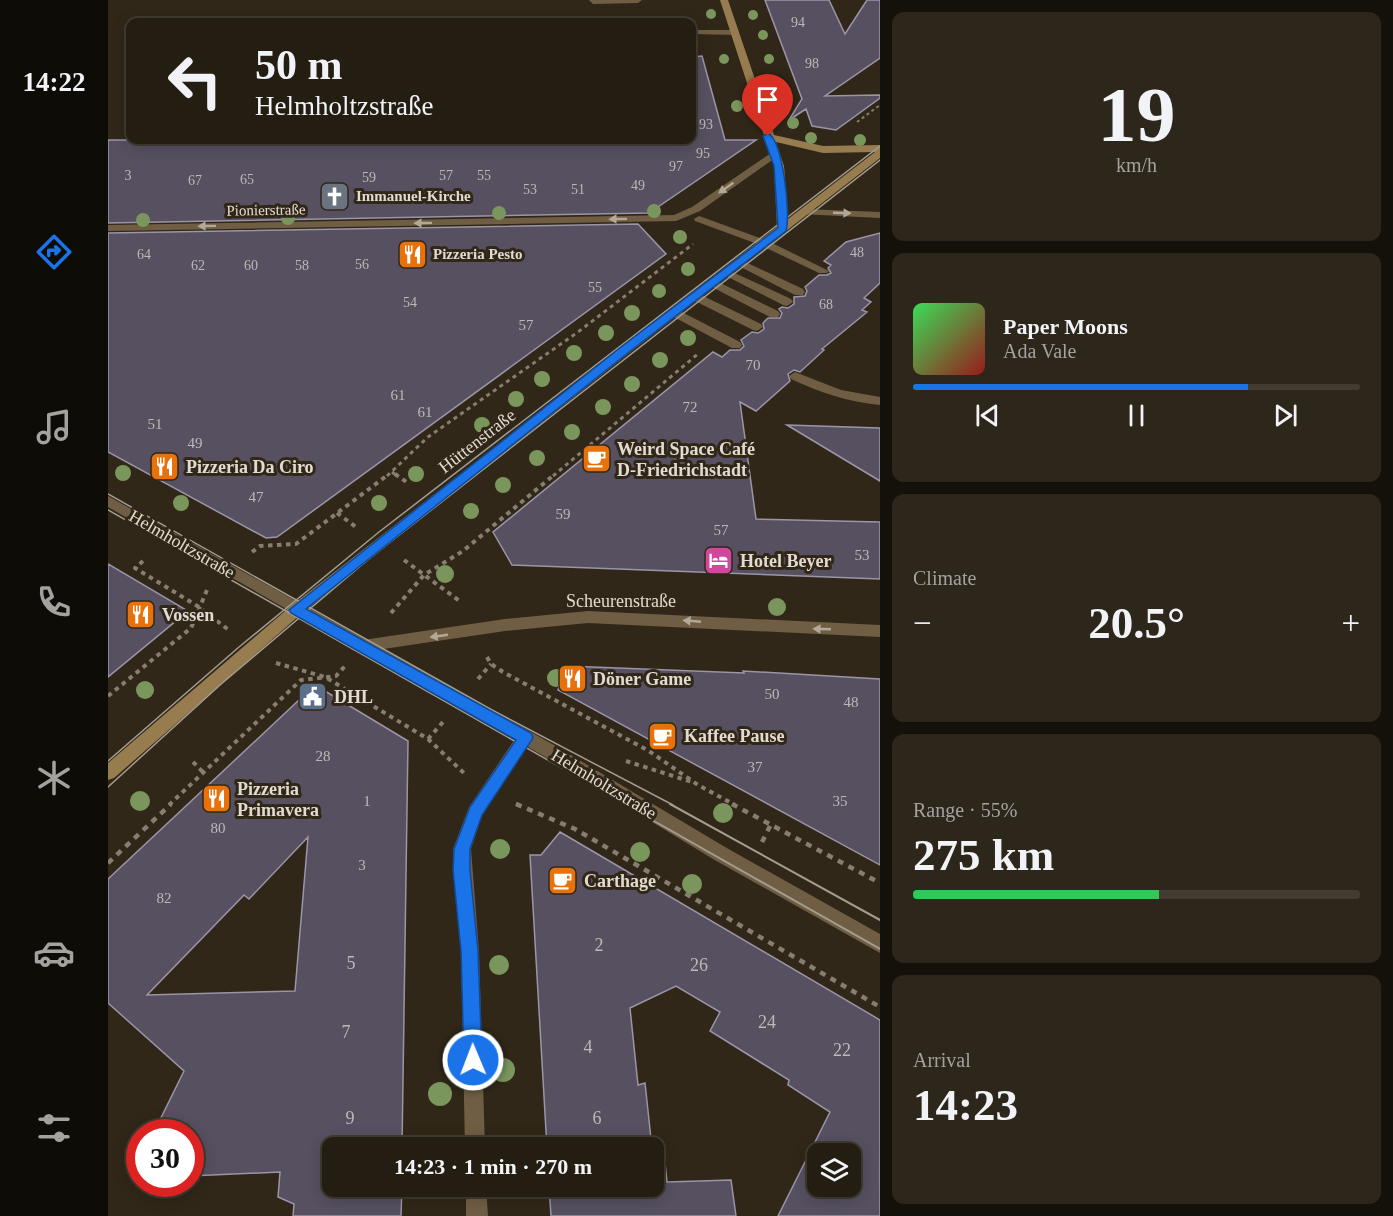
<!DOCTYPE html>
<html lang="en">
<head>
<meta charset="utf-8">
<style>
  :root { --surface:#241d12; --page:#2c261b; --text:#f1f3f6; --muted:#a3a29f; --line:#413b32; --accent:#1a73e8 }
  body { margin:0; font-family:"Times New Roman",serif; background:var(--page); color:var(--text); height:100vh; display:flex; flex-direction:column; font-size:22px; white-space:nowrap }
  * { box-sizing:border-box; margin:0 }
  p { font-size:20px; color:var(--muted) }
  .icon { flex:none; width:33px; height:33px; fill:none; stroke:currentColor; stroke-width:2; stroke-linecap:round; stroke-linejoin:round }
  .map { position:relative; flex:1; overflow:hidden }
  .panel { display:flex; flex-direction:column; gap:12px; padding:12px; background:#14100a; width:513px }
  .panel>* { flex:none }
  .top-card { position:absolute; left:18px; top:18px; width:570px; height:126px; border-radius:12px; box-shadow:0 3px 15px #0003,0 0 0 2px var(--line); background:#241d12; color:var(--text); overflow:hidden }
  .fabs { position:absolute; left:699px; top:1143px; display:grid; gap:12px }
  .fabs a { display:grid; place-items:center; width:54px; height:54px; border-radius:12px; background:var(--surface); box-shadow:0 3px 15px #0003,0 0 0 2px var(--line); font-size:30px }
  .speed { position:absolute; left:18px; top:1119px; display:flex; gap:12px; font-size:30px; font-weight:700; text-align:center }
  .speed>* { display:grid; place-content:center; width:78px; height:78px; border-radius:50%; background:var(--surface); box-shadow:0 3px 15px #0003,0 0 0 2px var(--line); line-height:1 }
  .speed .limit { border:9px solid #d22; background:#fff; color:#111 }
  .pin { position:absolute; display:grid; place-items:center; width:51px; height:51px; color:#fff; margin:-62px -26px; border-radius:50% 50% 50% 0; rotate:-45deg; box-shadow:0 0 6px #0007 }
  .pin .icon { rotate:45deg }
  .me { position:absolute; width:66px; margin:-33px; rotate:359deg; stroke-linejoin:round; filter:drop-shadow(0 0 4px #0008) }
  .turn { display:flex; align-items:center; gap:21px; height:126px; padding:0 30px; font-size:27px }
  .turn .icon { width:78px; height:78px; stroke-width:2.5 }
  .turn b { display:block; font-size:42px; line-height:51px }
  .big { font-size:45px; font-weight:700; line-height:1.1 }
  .panel .card { flex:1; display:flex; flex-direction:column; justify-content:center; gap:9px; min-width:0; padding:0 21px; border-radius:12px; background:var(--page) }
  .panel .dial { align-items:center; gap:0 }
  .dial b { font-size:78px; line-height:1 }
  .song { display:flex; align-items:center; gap:18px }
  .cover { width:72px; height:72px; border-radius:9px; background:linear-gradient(135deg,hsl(130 70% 55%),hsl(0 70% 35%)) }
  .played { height:6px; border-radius:3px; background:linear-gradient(90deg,var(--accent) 75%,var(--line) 75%) }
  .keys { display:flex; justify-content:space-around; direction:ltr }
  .heat { display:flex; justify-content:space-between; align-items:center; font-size:33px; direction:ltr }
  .charge { height:9px; border-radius:4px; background:linear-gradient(90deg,#34c759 55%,var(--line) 0) }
  .trip { position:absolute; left:214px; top:1137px; width:342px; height:60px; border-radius:12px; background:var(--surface); box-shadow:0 3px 15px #0003,0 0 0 2px var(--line); font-weight:700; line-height:60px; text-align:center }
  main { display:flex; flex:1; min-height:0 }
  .dock { display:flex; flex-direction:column; width:108px; justify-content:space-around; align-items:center; background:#0e0c07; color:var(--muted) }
  .dock .icon { width:42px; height:42px }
  .dock .on { color:var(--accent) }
  .dock b { font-size:27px; color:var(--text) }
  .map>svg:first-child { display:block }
</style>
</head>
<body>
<main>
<nav class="dock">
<b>14:22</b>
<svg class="icon on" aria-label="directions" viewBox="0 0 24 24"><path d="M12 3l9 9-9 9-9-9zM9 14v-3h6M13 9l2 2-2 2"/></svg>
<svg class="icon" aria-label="music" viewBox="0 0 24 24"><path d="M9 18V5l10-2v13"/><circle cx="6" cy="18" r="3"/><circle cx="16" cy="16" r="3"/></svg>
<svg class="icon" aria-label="phone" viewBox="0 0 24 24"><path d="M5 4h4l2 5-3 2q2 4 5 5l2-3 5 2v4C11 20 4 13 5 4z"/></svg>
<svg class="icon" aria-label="climate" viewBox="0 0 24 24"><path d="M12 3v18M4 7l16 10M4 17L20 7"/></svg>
<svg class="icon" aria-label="car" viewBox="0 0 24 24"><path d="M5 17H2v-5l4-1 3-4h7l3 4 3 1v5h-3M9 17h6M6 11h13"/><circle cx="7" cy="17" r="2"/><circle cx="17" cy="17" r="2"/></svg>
<svg class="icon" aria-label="filters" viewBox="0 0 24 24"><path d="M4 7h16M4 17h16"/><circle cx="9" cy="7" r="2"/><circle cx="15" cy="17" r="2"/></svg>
</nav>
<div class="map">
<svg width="772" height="1216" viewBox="0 0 772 1216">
  <rect width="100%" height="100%" fill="#302718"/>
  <path fill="#565061" stroke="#9b95a8" stroke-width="1.5" fill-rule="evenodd" d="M657,0H721L737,34L759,0H772V58L717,96L772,95V98L728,130L704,126L698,109L681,120L694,99Z
    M594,56L617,140H648L541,213L0,223V140H584V57Z
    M530,224L558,254L169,537L158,538L0,452V233Z
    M772,233V283L756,298L763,302L754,310L759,312L714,349L716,350L692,372L686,370L680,374L682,381L648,411L632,402L648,519L772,522V579L404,565L385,532L605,352L614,357L622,350H632L636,346L633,340L644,332L650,333L656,329L655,323L660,318H672L674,313L671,309L674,307L680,308L686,304V297L697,296L699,291L697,287L711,275H719L723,273L720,268L723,265L716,261L738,242Z
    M679,425L772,428V481Z
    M0,564L80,611L0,677Z
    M459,666L636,673L635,671L772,679V865L450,690Z
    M207,685L300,741L294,1148H225V1186H294L293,1216H185L186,1204L170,1197L172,1172L82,1176V1132H46L76,1071L0,1003V879ZM200,837L187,991L39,995L136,895L141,899Z
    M452,832L772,1020V1216H670L722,1112L680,1085L681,1080L602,1031L612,1012L568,986L522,1008L530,1085L537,1083L544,1148H439L422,855H433ZM710,1154H742V1186H710Z
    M556,1153L559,1182L623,1180L628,1216H443L441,1186H546V1154Z"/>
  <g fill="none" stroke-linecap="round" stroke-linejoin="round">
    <path stroke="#867e71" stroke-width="2" stroke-dasharray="3 3" stroke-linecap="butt" d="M749,122L772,105"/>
    <path stroke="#867e71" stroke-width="3" stroke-dasharray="4 4" stroke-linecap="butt" d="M284,472L289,476
      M279,476L320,437L470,332L585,244
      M445,476L591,353"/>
    <path stroke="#867e71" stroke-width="4" stroke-dasharray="4.5 4.5" stroke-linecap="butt" d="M287,474L300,483
      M229,513L248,527
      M144,552L152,546L188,544L281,474
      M296,560L353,602
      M35,561L27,568L91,607L122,631
      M283,613L316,575L355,551L447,474
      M379,657L383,664L395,672L541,751L590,785L627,805
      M168,663L217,677L320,739L358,775
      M370,679L383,664
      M0,696L83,628L99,590
      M320,739L335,722
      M518,761L584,782
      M85,762L95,772
      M408,804L411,805
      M61,805L193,680L228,676L237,666"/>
    <path stroke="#867e71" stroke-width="4.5" stroke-dasharray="6 6" stroke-linecap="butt" d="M408,804L467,829L772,1007
      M624,804L772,883
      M654,842L663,824
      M0,863L63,804"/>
    <path fill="#6f5e43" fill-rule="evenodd" d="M481,0H534L530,3L485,4Z
      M626,30L629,31V35L584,34V31L587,30Z
      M591,216L660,241L721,271L719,273H711L652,245L587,221L586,219Z
      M631,259L695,289L697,292L695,295H687L627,264V260Z
      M618,269L683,299L685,302L679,306L675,305L614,274L612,272Z
      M604,279L670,311L672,314L670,317H662L600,285L598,283Z
      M587,292L653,324L655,327L649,331L645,330L583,299L581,296Z
      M566,308L632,342L634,345L632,348H624L562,315V309Z
      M687,372L733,390L772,397V405C740,402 711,392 683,379L681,376Z"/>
    <path fill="#6f5e43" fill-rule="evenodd" d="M666,151L670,152V156L592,211L568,221L0,231V225L566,215L584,207Z
      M696,209L772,212V218L692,214V210Z
      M480,611L772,625V637L480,623L397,631L255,652L250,650L247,646L250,642L255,640L397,619Z
      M417,731L423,733L425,738L374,815L363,849L371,951L377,1148H357L353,951L345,849L361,807L411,733Z
      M358,1186H378L380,1216H358Z"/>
    <path fill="#6f5e43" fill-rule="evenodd" d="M0,496L446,745L617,847L772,934V953L605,859L434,755L0,507Z"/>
    <path fill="#977c4f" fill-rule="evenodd" d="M612,0H620L666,135L715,146L772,145V158L521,353L193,614L6,778L0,780V763L183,606L669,227L666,166ZM668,142L715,153L767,152L680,219L676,166Z"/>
    <path stroke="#a39c91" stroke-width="1.5" d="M0,494L384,710L565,805
      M0,510L519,805
      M0,761L131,647L271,532L772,146
      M0,787L112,685L263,557L772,160"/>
    <path stroke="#a39c91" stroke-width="2" d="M516,804L772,949
      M562,804L772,920"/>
  </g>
  <g fill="#7b965d">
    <circle cx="603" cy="14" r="5"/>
    <circle cx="645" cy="15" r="5"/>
    <circle cx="655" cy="35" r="5"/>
    <circle cx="616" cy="59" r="5"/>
    <circle cx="661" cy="59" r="5"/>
    <circle cx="671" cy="84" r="6"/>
    <circle cx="629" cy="106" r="6"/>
    <circle cx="685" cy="123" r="6"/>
    <circle cx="703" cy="138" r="6"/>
    <circle cx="752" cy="140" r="6"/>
    <circle cx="546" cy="211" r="7"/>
    <circle cx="391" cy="213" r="7"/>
    <circle cx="180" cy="218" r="7"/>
    <circle cx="35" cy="220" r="7"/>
    <circle cx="572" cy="237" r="7"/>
    <circle cx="580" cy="269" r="7"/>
    <circle cx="551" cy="291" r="7"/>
    <circle cx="524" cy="313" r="8"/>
    <circle cx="498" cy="333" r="8"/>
    <circle cx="580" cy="338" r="8"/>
    <circle cx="466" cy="353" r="8"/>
    <circle cx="552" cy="360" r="8"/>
    <circle cx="434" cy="379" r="8"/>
    <circle cx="524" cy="384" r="8"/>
    <circle cx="408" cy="399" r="8"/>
    <circle cx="495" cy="407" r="8"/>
    <circle cx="374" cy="425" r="8"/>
    <circle cx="464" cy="432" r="8"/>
    <circle cx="429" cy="458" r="8"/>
    <circle cx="15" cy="473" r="8"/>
    <circle cx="308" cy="474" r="8"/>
    <circle cx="395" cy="485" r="8"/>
    <circle cx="73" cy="503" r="8"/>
    <circle cx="271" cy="503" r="8"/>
    <circle cx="363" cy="511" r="8"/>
    <circle cx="337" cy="574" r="9"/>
    <circle cx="669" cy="607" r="9"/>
    <circle cx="448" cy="678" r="9"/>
    <circle cx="37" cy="690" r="9"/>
    <circle cx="32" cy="801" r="10"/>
    <circle cx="615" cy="813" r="10"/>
    <circle cx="392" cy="849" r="10"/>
    <circle cx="532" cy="852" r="10"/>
    <circle cx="584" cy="884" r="10"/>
    <circle cx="391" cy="965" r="10"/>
    <circle cx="395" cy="1070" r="12"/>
    <circle cx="332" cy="1094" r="12"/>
  </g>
  <defs><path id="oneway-solid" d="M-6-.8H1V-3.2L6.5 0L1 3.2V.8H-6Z" transform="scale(1.5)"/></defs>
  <g fill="#b3a998">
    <use href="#oneway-solid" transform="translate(618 188) rotate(145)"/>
    <use href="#oneway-solid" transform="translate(734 213) rotate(2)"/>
    <use href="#oneway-solid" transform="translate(510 219) rotate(179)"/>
    <use href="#oneway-solid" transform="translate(315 223) rotate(179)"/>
    <use href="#oneway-solid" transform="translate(99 226) rotate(179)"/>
    <use href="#oneway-solid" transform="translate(584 621) rotate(-175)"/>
    <use href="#oneway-solid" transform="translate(714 629) rotate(-178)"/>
    <use href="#oneway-solid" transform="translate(331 636) rotate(172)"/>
  </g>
  <path fill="#1a73e8" stroke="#114b97" stroke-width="1.5" d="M660,133C675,141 683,215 678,231L521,352L198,609L423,733L425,738L374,815L362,849V870L370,951L374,1060L371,1067L365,1069L358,1067L356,1060L353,951L345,870L346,849L362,807L408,740L183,613L181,610L513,347L670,228L666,166L655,136Z"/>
  <defs>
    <symbol id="church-square" viewBox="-11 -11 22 22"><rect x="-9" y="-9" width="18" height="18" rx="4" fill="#6b7280" stroke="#302718"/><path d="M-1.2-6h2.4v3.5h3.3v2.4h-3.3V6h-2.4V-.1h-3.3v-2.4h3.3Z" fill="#fff"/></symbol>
    <symbol id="restaurant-square" viewBox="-11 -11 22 22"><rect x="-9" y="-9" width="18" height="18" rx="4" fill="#e8710a" stroke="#302718"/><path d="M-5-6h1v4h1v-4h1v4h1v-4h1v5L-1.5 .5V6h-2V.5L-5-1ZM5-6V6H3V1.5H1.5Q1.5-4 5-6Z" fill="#fff"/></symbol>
    <symbol id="cafe-square" viewBox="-11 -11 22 22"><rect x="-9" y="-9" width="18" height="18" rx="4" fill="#e8710a" stroke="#302718"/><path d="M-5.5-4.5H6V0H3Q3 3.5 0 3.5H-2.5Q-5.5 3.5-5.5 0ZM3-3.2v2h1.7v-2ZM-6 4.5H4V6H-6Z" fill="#fff"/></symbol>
    <symbol id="hotel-square" viewBox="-11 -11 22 22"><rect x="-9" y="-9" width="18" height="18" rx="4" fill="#d1479c" stroke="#302718"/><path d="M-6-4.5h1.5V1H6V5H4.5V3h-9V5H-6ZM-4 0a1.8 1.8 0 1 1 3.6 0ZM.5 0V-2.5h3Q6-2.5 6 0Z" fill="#fff"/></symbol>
    <symbol id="civic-square" viewBox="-11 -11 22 22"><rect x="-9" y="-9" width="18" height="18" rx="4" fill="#5c6f8a" stroke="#302718"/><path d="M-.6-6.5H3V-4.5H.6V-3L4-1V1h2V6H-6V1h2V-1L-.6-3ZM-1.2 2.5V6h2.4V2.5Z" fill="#fff"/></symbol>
  </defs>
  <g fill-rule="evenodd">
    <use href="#church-square" x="210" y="180" width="33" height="33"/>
    <use href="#restaurant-square" x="288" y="238" width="33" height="33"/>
    <use href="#cafe-square" x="472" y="442" width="33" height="33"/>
    <use href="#restaurant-square" x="40" y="450" width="33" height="33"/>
    <use href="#hotel-square" x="594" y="544" width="33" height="33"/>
    <use href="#restaurant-square" x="16" y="598" width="33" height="33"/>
    <use href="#restaurant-square" x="448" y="662" width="33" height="33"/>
    <use href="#civic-square" x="188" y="680" width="33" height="33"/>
    <use href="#cafe-square" x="538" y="720" width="33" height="33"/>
    <use href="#restaurant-square" x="92" y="782" width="33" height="33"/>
    <use href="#cafe-square" x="438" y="864" width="33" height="33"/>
  </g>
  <g text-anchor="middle" stroke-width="6" stroke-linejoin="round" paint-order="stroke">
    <g font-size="14" fill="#beb8b5">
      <text x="690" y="27">94</text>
      <text x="704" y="68">98</text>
      <text x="598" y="129">93</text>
      <text x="595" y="158">95</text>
      <text x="568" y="171">97</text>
      <text x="20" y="180">3</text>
      <text x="338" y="180">57</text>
      <text x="376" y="180">55</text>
      <text x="261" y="182">59</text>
      <text x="139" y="184">65</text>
      <text x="87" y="185">67</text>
      <text x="530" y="190">49</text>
      <text x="422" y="194">53</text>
      <text x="470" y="194">51</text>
      <text x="749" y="257">48</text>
      <text x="36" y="259">64</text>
      <text x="254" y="269">56</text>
      <text x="90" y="270">62</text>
      <text x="143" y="270">60</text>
      <text x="194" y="270">58</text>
      <text x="487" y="292">55</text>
      <text x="302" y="307">54</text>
      <text x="718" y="309">68</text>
    </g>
    <g font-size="15" font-weight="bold" fill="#e1dbd1" stroke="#302718" text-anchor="start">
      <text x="248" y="201">Immanuel-Kirche</text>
      <text x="325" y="259">Pizzeria Pesto</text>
    </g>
    <g font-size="15" fill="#e1dbd1" stroke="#302718">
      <text transform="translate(158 210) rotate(-1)" y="5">Pionierstraße</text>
    </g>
    <g font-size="15" fill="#beb8b5">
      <text x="418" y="330">57</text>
      <text x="645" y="370">70</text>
      <text x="290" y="400">61</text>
      <text x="582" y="412">72</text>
      <text x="317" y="417">61</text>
      <text x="47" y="429">51</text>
      <text x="87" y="448">49</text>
      <text x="148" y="502">47</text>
      <text x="455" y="519">59</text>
      <text x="613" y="535">57</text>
      <text x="754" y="560">53</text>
      <text x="664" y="699">50</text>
      <text x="743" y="707">48</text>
      <text x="215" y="761">28</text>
      <text x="647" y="772">37</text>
      <text x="259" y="806">1</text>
      <text x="732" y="806">35</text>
      <text x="110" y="833">80</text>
      <text x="254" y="870">3</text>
      <text x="56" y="903">82</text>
    </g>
    <g font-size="18" fill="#e1dbd1" stroke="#302718">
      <text transform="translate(369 441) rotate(-38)" y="6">Hüttenstraße</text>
      <text transform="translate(74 544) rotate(30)" y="6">Helmholtzstraße</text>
      <text x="513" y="607">Scheurenstraße</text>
      <text transform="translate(496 784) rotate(31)" y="6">Helmholtzstraße</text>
    </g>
    <g font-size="18" font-weight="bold" fill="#e1dbd1" stroke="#302718" text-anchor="start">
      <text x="509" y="455">Weird Space Café<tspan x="509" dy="21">D-Friedrichstadt</tspan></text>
      <text x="78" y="473">Pizzeria Da Ciro</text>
      <text x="632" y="567">Hotel Beyer</text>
      <text x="54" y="621">Vossen</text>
      <text x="485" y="685">Döner Game</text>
      <text x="226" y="703">DHL</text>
      <text x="576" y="742">Kaffee Pause</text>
      <text x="129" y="795">Pizzeria<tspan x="129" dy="21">Primavera</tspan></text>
      <text x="476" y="887">Carthage</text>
    </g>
    <g font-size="18" fill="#beb8b5">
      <text x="491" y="951">2</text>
      <text x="243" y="969">5</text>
      <text x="591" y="971">26</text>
      <text x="659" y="1028">24</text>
      <text x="238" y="1038">7</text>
      <text x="480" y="1053">4</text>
      <text x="734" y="1056">22</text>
      <text x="242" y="1124">9</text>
      <text x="489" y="1124">6</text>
    </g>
  </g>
</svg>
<div class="fabs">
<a><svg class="icon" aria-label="layers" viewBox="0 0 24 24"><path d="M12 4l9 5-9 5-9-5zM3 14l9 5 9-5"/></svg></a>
</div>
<div class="speed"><div class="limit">30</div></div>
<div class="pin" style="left:660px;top:136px;background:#d93025"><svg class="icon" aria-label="arrive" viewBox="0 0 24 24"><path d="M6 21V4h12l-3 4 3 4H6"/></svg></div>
<svg class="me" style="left:365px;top:1060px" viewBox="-20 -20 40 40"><circle r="17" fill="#1a73e8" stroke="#fff" stroke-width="3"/><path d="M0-11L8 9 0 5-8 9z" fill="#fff"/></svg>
<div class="trip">14:23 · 1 min · 270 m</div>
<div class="top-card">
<div class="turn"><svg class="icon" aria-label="left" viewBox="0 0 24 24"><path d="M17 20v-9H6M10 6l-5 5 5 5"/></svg><div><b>50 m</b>Helmholtzstraße</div></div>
</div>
</div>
<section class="panel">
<div class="card dial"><b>19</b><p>km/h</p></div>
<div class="card">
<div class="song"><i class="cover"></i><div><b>Paper Moons</b><p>Ada Vale</p></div></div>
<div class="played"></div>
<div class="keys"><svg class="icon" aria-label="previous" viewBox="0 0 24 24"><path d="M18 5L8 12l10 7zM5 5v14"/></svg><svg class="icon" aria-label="pause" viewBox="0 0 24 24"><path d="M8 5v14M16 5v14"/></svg><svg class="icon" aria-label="next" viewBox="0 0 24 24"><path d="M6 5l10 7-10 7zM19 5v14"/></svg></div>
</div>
<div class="card"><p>Climate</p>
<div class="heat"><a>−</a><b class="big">20.5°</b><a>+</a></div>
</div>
<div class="card"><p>Range · 55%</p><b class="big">275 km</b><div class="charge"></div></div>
<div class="card"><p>Arrival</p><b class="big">14:23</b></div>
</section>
</main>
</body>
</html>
